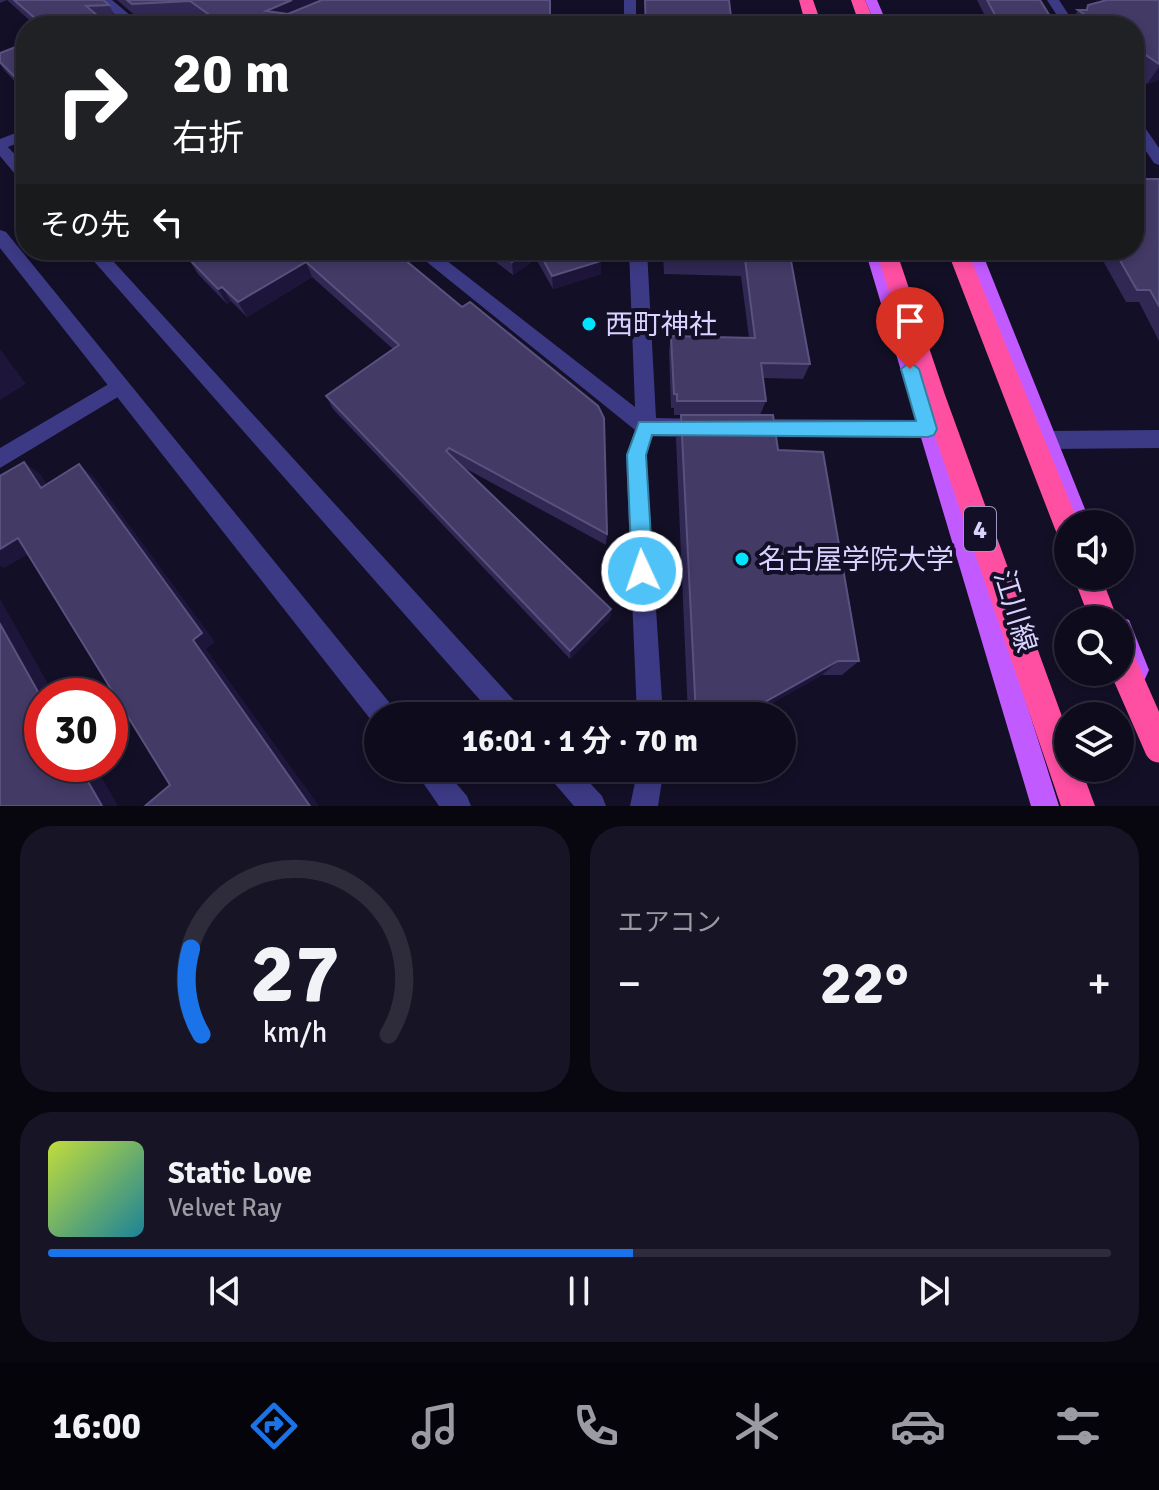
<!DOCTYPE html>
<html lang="ja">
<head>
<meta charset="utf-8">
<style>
  :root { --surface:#0e0b1c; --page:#171425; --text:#f1f3f6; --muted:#9b9ba3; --line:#2e2b3b; --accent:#1a73e8 }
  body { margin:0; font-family:Signika,"Noto Sans JP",sans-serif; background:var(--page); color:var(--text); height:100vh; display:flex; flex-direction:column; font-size:30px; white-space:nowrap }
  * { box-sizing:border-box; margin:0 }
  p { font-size:26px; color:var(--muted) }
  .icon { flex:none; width:44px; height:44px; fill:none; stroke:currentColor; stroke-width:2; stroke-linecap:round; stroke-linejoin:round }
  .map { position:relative; height:806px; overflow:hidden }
  .details { display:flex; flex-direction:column; gap:20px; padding:20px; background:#08060f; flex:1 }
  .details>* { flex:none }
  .banner { position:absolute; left:16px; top:16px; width:1128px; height:244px; border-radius:32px; box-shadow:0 4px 12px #0003,0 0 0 2px var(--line); background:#202124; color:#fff; overflow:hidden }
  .controls { position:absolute; left:1054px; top:510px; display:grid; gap:16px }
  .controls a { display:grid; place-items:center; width:80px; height:80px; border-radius:50%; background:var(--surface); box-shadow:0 4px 12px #0003,0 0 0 2px var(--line); font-size:40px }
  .speed { position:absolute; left:24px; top:678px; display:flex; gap:16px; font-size:40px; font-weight:700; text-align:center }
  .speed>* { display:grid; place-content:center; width:104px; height:104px; border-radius:50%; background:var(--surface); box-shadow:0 4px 12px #0003,0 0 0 2px var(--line); line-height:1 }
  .speed .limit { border:12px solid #d22; background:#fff; color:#111 }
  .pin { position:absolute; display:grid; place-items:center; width:68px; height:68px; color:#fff; margin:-82px -34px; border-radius:50% 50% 50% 0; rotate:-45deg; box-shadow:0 0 8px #0007 }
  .pin .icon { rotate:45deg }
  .me { position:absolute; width:88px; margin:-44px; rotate:357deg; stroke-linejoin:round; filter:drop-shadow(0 0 6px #0008) }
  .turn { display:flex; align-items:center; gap:28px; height:168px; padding:0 24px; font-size:36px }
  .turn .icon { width:104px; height:104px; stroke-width:2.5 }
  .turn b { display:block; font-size:56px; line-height:68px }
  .then { display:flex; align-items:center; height:76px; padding:0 24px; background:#0003; gap:16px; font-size:30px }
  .big { font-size:60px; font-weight:700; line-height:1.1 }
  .details .widget { flex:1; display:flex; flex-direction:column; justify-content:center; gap:12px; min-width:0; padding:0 28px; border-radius:32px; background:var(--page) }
  .details .dial { align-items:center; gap:0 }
  .dial svg { height:208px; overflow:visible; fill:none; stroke:var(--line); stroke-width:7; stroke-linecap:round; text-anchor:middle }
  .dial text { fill:var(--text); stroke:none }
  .song { display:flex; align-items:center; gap:24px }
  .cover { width:96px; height:96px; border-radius:12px; background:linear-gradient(135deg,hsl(70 70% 55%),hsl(190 70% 35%)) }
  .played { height:8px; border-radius:4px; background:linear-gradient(90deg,var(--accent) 55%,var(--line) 55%) }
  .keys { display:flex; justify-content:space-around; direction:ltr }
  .heat { display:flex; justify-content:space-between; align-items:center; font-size:44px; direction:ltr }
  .details .tiles { flex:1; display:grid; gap:20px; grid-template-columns:1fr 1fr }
  .widget:last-child { grid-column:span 2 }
  .trip { position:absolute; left:364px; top:702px; width:432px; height:80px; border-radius:40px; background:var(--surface); box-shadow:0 4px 12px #0003,0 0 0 2px var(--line); font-weight:700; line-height:80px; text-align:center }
  .dock { display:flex; height:128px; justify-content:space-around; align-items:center; background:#06040b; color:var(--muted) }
  .dock .icon { width:56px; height:56px }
  .dock .current { color:var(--accent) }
  .dock b { font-size:36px; color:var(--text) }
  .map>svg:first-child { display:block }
</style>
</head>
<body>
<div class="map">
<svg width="1159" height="806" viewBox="0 0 1159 806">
  <rect width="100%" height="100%" fill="#130f26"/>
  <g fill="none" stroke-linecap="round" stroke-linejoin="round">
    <path fill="#3d3a85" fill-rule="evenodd" d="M98,0H112L143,26H129Z
      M624,0H636V26H624Z
      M1047,0H1059L1076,26H1064Z
      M1134,117L1139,119L1159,148V165L1154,163L1134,133Z
      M26,129V140L0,150V139Z
      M412,250H433L635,407L629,250H647L656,418L704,419L711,422L714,428L711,434L704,437L653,436L646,455L663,716H637L626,455L635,430Z
      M119,378L126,380L129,386L126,392L0,468V448Z
      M748,419L928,420L935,423L938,429L935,435L928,438L748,437L741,434L738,428L741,422Z
      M1159,430V448L1048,449L1041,446L1038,440L1041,434L1048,431Z
      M638,768H664L658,806H630Z"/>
    <path fill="#3d3a85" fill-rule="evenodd" d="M0,142L5,144L26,166V181L20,180L0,156Z
      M0,230L6,232L393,707L397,716H378V726L375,725L0,248Z
      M84,250H103L520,707L524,716H494Z
      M413,768H443L467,796L471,806H439Z
      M545,768H576L602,796L606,806H574L549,777Z"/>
    <path fill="#c25bff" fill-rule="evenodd" d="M865,0H877L888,26H876Z
      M865,250H883L1059,806H1031Z
      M963,250H981L1091,524H1069Z
      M1120,617L1129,620L1149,670L1145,679L1136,683L1127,679L1120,661V620H1112Z"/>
    <path fill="#ff4fa3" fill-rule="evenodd" d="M799,0H813L822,26H806Z
      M851,0H865L876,26H860Z
      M876,250H896L945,395L1068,733V768H1081L1095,806H1061L921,395Z
      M947,250H967L1079,524H1068V541L1059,538L1055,529Z
      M1073,576H1101L1118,620H1090Z"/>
    <path stroke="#ff4fa3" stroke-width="29" d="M1120,659L1159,748"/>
  </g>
  <path fill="#312854" d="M0,0H103L109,5L117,20L104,21L110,26H36L7,0L0,3Z
    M117,0H550L551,26H210L197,16L139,19Z
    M644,0H729L731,17L730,26H645Z
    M977,0H1040L1053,21L1060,26H990Z
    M1159,0V80L1147,84L1134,75V26H1069L1078,10H1085L1088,5Z
    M26,43V93L5,71L0,64V53Z
    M1159,179V341L1139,302H1126L1097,250H1134Z
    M183,250H393L607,534L606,545L461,466L611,609L610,618L570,659L333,409L326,396L393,349L312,277L247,317L231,301L227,304L198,274Z
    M480,250H595L601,261V274L553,289L536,259L513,275Z
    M663,250H789L810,364L803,379L763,378L766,401L760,415L778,450L859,661L842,675H822L749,716H688L676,439L681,415H674V408H671L669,351L671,336L749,338L741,276L664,274Z"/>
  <path fill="#1d163a" d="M292,0H331L272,26L266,11Z
    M1159,67V80L1147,84Z
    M530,250H536V259L513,275L512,262Z
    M601,261V274L553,289L552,276Z
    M306,262L312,277L247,317L238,302Z
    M222,287L231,301L227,304L218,289Z
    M0,349L26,384L0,400Z
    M24,462L40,474L58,501L41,488Z
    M79,464L94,477L215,642L206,649L319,806H310L193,640Z
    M18,538L36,550L4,568L0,566V549Z
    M0,599L55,696H42V699L0,624Z
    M611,609L610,618L570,659V651Z
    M838,661L822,675L749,716H740Z
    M78,764H94L118,806H102Z"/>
  <path fill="#433a66" stroke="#5a527e" stroke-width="2" d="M14,0H103L109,5L86,6L110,26H44Z
    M127,0H292L266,11L288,14L322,0H550V26H225L190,1L132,4Z
    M645,0H729L731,17H703L704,26H646Z
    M987,0H1040L1053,21L1056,20L1060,26H1001Z
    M1107,0H1159V64L1134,47V26H1102L1078,10H1087L1088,5Z
    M26,43V88L0,62V53Z
    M1134,179H1159V306L1150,290H1137L1114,250H1134Z
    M186,250H393L462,307L470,302L598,406L604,418L607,534L449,448L446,451L611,609L570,651L326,396L399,345L306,262L238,302L222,287L218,289L189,259L193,257Z
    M496,250H530L512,262Z
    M538,250H595L601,261L552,276Z
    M665,250H789L810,364L761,363L766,401H677V394H674L671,336L755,338L745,259L666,257Z
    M681,415H773L778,450L823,452L859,661H838L740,716H696Z
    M24,462L41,488L79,464L202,633L193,640L310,806H145L170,785L18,538L0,549V476Z
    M0,624L42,699V764H78L102,806H0Z"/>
  <path fill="#4fc3f7" stroke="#337fa1" stroke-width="2" d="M910,362L919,369L937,429L934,435L928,437L652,435L646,455L653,571L650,578L642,581L635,578L632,571L627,455L639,422L916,421L901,369Z"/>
  <g fill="#00e5ff" stroke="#130f26" stroke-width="3">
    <circle cx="589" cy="324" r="8"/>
    <circle cx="742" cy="559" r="8"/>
  </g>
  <g text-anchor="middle" stroke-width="8" stroke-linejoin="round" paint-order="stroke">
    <rect fill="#130f26" stroke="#9e99be" stroke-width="2" x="964" y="507" width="32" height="44" rx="6"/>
    <g font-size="26" font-weight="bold" fill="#d9d4ff">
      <text x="980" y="538">4</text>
    </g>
    <g font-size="28" fill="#d9d4ff" stroke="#130f26" text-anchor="start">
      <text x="605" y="334">西町神社</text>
      <text x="758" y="569">名古屋学院大学</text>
    </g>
    <g font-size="28" fill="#d9d4ff" stroke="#130f26">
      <text transform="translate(1016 611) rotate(73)" y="10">江川線</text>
    </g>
  </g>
</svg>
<div class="controls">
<a><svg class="icon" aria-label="sound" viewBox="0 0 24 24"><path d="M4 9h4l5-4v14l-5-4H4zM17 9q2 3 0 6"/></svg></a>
<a><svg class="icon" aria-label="search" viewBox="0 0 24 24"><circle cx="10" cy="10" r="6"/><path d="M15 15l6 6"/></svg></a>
<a><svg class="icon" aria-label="layers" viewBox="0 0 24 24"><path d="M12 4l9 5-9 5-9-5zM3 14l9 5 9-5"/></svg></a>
</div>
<div class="speed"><div class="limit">30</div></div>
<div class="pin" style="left:910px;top:369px;background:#d93025"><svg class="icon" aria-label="arrive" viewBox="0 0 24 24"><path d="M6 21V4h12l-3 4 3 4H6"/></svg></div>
<svg class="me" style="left:642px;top:571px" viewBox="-20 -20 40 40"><circle r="17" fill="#4fc3f7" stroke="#fff" stroke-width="3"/><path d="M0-11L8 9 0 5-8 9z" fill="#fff"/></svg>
<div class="trip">16:01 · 1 分 · 70 m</div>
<div class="banner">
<div class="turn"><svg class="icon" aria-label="right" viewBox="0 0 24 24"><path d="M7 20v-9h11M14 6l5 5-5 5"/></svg><div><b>20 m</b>右折</div></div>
<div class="then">その先<svg class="icon" aria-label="left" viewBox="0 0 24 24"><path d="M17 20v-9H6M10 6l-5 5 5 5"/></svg></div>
</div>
</div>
<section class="details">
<div class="tiles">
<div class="widget dial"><svg viewBox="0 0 100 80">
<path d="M14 69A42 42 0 1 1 86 69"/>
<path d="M14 69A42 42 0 0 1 10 36" stroke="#1a73e8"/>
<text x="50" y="56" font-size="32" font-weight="700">27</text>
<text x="50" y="72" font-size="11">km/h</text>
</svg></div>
<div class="widget"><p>エアコン</p>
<div class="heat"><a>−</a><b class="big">22°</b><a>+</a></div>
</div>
<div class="widget">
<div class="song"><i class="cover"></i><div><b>Static Love</b><p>Velvet Ray</p></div></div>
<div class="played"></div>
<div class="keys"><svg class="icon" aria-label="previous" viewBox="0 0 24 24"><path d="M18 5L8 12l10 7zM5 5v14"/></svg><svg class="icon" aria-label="pause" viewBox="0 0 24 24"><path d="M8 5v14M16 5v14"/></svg><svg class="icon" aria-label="next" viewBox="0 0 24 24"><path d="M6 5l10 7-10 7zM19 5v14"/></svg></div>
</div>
</div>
</section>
<nav class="dock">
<b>16:00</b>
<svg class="icon current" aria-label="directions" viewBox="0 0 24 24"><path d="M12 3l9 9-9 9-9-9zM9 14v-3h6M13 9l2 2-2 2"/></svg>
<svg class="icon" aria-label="music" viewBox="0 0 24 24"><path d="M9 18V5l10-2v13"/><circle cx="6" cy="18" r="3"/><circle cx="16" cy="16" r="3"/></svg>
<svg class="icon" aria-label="phone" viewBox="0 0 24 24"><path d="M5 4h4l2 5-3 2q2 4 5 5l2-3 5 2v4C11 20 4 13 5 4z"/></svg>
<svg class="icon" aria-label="climate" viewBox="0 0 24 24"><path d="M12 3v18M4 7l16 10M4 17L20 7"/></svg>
<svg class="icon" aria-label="car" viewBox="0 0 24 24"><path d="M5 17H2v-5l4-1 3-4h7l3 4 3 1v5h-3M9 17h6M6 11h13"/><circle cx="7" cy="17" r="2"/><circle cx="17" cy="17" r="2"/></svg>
<svg class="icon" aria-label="filters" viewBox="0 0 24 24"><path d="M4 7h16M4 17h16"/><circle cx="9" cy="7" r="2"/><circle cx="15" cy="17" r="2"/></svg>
</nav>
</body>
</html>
